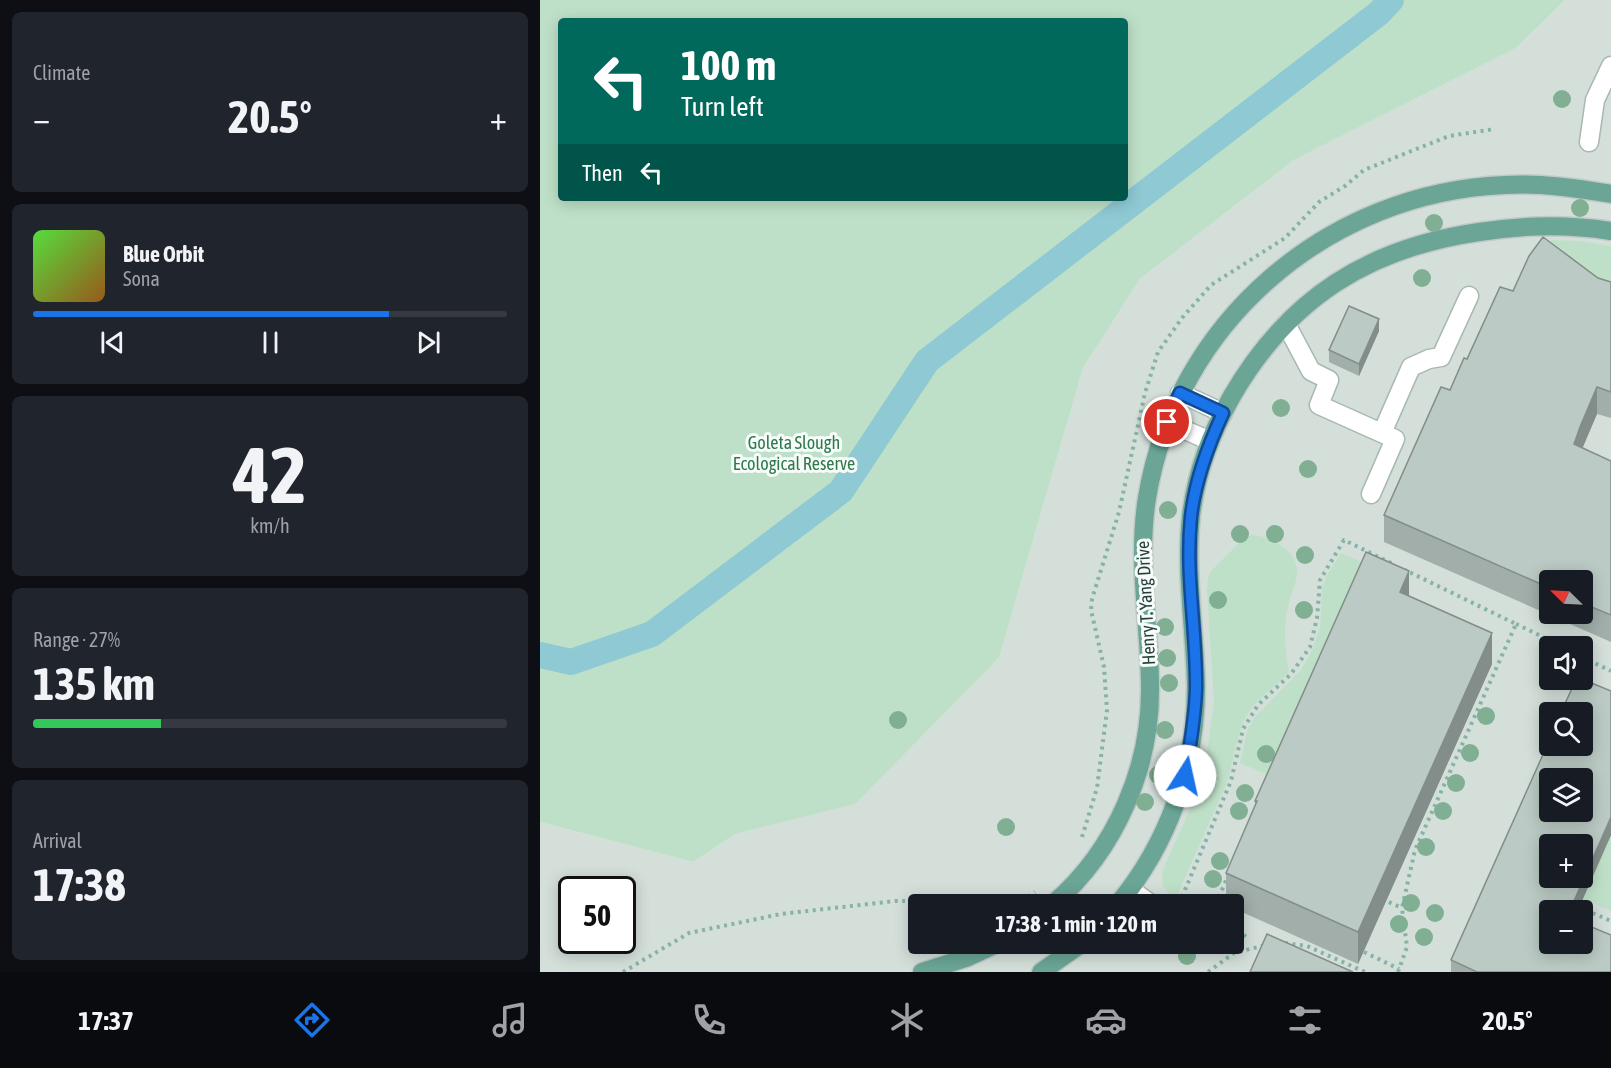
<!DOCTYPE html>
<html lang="en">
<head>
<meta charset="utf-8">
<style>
  :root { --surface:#171b24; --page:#20242c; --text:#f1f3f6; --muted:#9ea1a6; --line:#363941; --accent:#1a73e8 }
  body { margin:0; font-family:"Asap Condensed",sans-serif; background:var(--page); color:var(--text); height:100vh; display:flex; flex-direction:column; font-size:22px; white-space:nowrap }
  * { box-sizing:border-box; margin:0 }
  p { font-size:20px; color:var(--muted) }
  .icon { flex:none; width:33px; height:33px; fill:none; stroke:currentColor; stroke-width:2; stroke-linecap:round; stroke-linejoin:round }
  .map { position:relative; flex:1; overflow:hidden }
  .details { display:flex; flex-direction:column; gap:12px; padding:12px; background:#0d0f14; width:540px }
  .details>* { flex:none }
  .banner { position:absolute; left:18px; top:18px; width:570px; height:183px; border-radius:6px; box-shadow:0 3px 15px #0003; background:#00695c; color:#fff; overflow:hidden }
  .needle { width:39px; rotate:294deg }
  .controls { position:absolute; left:999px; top:570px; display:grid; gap:12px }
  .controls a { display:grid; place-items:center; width:54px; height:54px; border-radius:6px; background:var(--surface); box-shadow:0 3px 15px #0003; font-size:30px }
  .speed { position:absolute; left:18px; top:876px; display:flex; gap:12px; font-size:30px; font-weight:700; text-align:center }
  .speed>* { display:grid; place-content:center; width:78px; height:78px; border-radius:50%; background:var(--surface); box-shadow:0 3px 15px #0003; line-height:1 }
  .speed .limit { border:3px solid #111; border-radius:9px; background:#fff; color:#111 }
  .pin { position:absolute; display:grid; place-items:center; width:51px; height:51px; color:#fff; margin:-26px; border:3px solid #fff; border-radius:50%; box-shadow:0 2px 6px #0007 }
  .me { position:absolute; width:66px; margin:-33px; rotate:10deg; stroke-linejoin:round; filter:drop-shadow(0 0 4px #0008) }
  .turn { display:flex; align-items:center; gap:21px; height:126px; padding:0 24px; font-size:27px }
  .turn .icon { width:78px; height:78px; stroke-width:2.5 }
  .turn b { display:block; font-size:42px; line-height:51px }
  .then { display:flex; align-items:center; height:57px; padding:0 24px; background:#0003; gap:12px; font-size:22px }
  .big { font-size:45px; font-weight:700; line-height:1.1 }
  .details .card { flex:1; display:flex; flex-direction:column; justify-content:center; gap:9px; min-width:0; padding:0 21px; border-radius:9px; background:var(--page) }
  .details .dial { align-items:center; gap:0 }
  .dial b { font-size:78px; line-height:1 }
  .song { display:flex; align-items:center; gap:18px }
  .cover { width:72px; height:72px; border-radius:9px; background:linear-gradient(135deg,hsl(110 70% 55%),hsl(30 70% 35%)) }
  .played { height:6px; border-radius:3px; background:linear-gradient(90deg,var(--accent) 75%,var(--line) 75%) }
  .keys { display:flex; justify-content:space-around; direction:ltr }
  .heat { display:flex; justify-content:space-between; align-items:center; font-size:33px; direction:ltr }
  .charge { height:9px; border-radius:4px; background:linear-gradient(90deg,#34c759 27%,var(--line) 0) }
  .trip { position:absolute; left:368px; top:894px; width:336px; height:60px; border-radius:6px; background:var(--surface); box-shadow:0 3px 15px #0003; font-weight:700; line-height:60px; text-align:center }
  .menu { display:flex; height:96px; justify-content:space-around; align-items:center; background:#090b0e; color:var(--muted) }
  .menu .icon { width:42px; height:42px }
  .menu .current { color:var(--accent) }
  .menu b { font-size:27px; color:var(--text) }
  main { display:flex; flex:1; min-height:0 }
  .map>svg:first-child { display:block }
</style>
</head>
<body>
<main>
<section class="details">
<div class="card"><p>Climate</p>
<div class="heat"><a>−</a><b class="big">20.5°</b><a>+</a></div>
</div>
<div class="card">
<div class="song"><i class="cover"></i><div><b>Blue Orbit</b><p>Sona</p></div></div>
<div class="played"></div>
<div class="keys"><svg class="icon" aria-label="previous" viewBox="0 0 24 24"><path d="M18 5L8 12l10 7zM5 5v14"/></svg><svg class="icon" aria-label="pause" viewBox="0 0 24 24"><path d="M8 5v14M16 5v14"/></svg><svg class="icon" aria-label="next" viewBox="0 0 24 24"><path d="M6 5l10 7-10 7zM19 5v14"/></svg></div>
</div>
<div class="card dial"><b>42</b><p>km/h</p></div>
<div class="card"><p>Range · 27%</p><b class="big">135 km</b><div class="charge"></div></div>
<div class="card"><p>Arrival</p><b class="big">17:38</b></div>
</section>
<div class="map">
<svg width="1071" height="972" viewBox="0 0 1071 972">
  <rect width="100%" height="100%" fill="#e6efeb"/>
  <path fill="#d4dfda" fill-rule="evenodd" d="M1025,0H1071V972H0V822L153,862L195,834L315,803L459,658L543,368L600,279L754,160L976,48ZM1010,580H1042V614H1010ZM1010,646H1042V680H1010ZM1010,712H1042V746H1010ZM1010,778H1042V812H1010ZM1010,844H1042V878H1010ZM32,890H82V940H32ZM378,904H693V944H378ZM1010,910H1042V944H1010Z"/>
  <path fill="#bfe0c8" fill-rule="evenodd" d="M0,0H1025L976,48L754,160L600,279L543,368L459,658L315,804L195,834L153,862L0,822ZM21,21H585V198H21Z
    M1011,240L1040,241L1071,246V296L1013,254Z
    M712,535C730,536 756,550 757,570C758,582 750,595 748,607C743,628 745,651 749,672L713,706L704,720L699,734L687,783L636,898L630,895L623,886L622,872L653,802L667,753L674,702L667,591L668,578L671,571L703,539Z
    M801,553L831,566L737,779L700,763L707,731L714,718L760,671L770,655L780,628L782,588L786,577Z
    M1071,834V911L1042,898Z"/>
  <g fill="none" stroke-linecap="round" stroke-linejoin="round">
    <path stroke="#8ec9d4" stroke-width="26" d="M0,655L31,662L112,634L301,491L387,361L839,13L851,0"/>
    <defs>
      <path id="minor" d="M1049,142L1055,100L1071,66
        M746,324L771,371L789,380L779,405L855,439L831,494
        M640,393L683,413
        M627,422L670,441
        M842,433L871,367L889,359L901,357L929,296
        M590,889L611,904"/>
      <path id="major" d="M513,904C576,850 612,766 610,683C609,621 597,560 607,498C636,322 788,192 965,185C1001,183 1036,188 1071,194
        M578,904C628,844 656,766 656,687C655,630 645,573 651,516C656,474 671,433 692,396C749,298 828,248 939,232C983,225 1027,224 1071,231
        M382,972L426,958L456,944
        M501,972L541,944"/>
    </defs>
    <use href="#minor" stroke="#a8b8b2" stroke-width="21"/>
    <use href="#major" stroke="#c2cac8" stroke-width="21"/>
    <path stroke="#86b3a5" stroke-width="4" stroke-dasharray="3 4.5" stroke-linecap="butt" d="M976,624L1022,646
      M1042,657L1071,671
      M542,837L557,788L567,710L564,667L551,610L552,599L579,512L605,393L618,352L642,318L671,285L745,238L779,202L805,186L824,170L909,136L955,129
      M642,897L691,781L703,729L718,705L751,674L770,647L777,618L780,580L804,540L853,564
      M842,899L862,908
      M638,904L642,897L658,904
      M676,904L687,878
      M1039,907L1071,921
      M693,924L707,938
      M745,943L767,946L825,972
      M824,952L859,969
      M83,972L149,933L241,914L355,901L471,902L482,901L495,892
      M668,972L694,953L726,945
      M858,972L867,947L862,908L875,850L976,624L865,570"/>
    <use href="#minor" stroke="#fff" stroke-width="18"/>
    <use href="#major" stroke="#6aa596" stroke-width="18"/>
  </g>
  <g fill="#80af93">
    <circle cx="1022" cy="99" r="9"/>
    <circle cx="1040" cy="208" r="9"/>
    <circle cx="894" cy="223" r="9"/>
    <circle cx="882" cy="278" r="9"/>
    <circle cx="741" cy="408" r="9"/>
    <circle cx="768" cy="469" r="9"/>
    <circle cx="628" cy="510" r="9"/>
    <circle cx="700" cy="534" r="9"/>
    <circle cx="735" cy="534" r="9"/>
    <circle cx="765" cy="555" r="9"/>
    <circle cx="678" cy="600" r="9"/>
    <circle cx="764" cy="610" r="9"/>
    <circle cx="625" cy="627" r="9"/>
    <circle cx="627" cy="658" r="9"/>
    <circle cx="629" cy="683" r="9"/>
    <circle cx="946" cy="716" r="9"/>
    <circle cx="358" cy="720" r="9"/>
    <circle cx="625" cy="730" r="9"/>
    <circle cx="930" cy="753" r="9"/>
    <circle cx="726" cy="754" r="9"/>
    <circle cx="618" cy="775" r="9"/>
    <circle cx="916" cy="783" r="9"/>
    <circle cx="705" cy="793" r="9"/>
    <circle cx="605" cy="802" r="9"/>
    <circle cx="699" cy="811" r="9"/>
    <circle cx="903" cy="811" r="9"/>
    <circle cx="466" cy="827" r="9"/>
    <circle cx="886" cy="847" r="9"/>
    <circle cx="680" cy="861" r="9"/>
    <circle cx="673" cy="879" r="9"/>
    <circle cx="871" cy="903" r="9"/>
    <circle cx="895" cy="913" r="9"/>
    <circle cx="859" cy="924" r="9"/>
    <circle cx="884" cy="937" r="9"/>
    <circle cx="647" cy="956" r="9"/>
  </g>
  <path fill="#a1aea9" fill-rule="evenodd" d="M1058,278L1071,282V418L1057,414L1042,448L1071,461V642L844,542V515L927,359L973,291ZM1010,580H1042V614H1010Z
    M839,331L819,376L789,362V350Z
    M869,596L952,664L818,964L693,908V904H686V873L715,805V801Z
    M1071,691V835L1038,910H1010L1071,972H911V960Z"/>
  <path fill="#838d89" d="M839,319V331L819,376V364Z
    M1057,387V414L1040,454L1034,444L1040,427Z
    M869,571V602L860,592Z
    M952,633V664L818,964V932Z
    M1071,817V835L1038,910H1030Z"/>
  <path fill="#bbcac4" stroke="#838d89" stroke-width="1.5" fill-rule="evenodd" d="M1003,237L1058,278L1071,282V392L1057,387L1040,427L1034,444L1071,461V615L1042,603V580H1010V588L844,515L901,387L910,390L924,358L927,359L960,287L973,291L989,256Z
    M809,306L839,319L819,364L789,350Z
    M826,552L869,571L860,592L952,633L818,932L686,873L717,801H715Z
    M1042,679L1071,691V817L1030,910H1010V944H1042V923L1071,935V972H937L911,960L1010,739V746H1042V712H1021L1036,680H1042ZM1010,778H1042V812H1010ZM1010,844H1042V878H1010Z
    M727,934L813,972H710Z"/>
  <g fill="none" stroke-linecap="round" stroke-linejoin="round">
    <defs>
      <path id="route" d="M627,422L640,393L683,413C668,446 655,480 651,517C645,575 657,632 656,690C655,719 650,747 645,776"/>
    </defs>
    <use href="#route" stroke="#114b97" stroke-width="15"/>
    <use href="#route" stroke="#1a73e8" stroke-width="10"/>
  </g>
  <g text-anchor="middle" stroke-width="6" stroke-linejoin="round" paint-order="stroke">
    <g font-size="18" fill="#2d7a4b" stroke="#f7fbf9">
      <text x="254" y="449">Goleta Slough<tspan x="254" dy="21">Ecological Reserve</tspan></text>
    </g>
    <g font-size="18" fill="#24423a" stroke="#f7fbf9">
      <text transform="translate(606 603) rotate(-93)" y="6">Henry T. Yang Drive</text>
    </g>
  </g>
</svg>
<div class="controls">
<a><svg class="needle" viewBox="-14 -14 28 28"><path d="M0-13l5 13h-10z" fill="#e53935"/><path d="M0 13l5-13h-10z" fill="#9ea1a6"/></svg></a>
<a><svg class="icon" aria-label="sound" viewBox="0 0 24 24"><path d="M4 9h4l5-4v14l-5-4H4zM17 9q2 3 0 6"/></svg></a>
<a><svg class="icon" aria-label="search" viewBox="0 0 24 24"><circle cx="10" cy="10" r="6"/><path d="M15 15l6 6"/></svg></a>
<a><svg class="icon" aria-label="layers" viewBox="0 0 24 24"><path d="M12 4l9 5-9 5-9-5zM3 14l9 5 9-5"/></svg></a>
<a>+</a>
<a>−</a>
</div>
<div class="speed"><div class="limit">50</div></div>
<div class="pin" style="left:627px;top:422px;background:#d93025"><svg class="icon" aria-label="arrive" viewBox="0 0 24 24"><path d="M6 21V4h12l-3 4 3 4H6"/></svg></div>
<svg class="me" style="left:645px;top:776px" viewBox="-20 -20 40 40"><circle r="19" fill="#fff"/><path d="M0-13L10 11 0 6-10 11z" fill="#1a73e8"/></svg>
<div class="trip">17:38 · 1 min · 120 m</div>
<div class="banner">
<div class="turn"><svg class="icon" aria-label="left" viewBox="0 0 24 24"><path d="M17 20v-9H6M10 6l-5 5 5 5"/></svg><div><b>100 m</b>Turn left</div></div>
<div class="then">Then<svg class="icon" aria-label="left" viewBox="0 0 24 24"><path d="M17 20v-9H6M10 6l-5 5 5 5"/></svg></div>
</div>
</div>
</main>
<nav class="menu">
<b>17:37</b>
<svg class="icon current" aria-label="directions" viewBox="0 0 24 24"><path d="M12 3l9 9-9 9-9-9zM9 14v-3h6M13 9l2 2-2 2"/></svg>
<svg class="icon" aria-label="music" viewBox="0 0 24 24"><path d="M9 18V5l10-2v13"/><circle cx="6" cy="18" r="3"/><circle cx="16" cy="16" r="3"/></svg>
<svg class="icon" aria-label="phone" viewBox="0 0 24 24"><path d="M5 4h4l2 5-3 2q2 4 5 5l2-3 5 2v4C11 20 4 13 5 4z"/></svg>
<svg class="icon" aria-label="climate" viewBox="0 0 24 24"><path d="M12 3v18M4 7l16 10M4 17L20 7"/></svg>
<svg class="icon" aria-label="car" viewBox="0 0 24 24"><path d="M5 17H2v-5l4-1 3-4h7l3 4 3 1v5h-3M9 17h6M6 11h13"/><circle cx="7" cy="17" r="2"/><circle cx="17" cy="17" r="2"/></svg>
<svg class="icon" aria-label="filters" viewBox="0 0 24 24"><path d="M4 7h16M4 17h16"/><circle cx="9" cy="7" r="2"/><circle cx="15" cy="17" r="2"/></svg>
<b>20.5°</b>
</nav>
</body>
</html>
